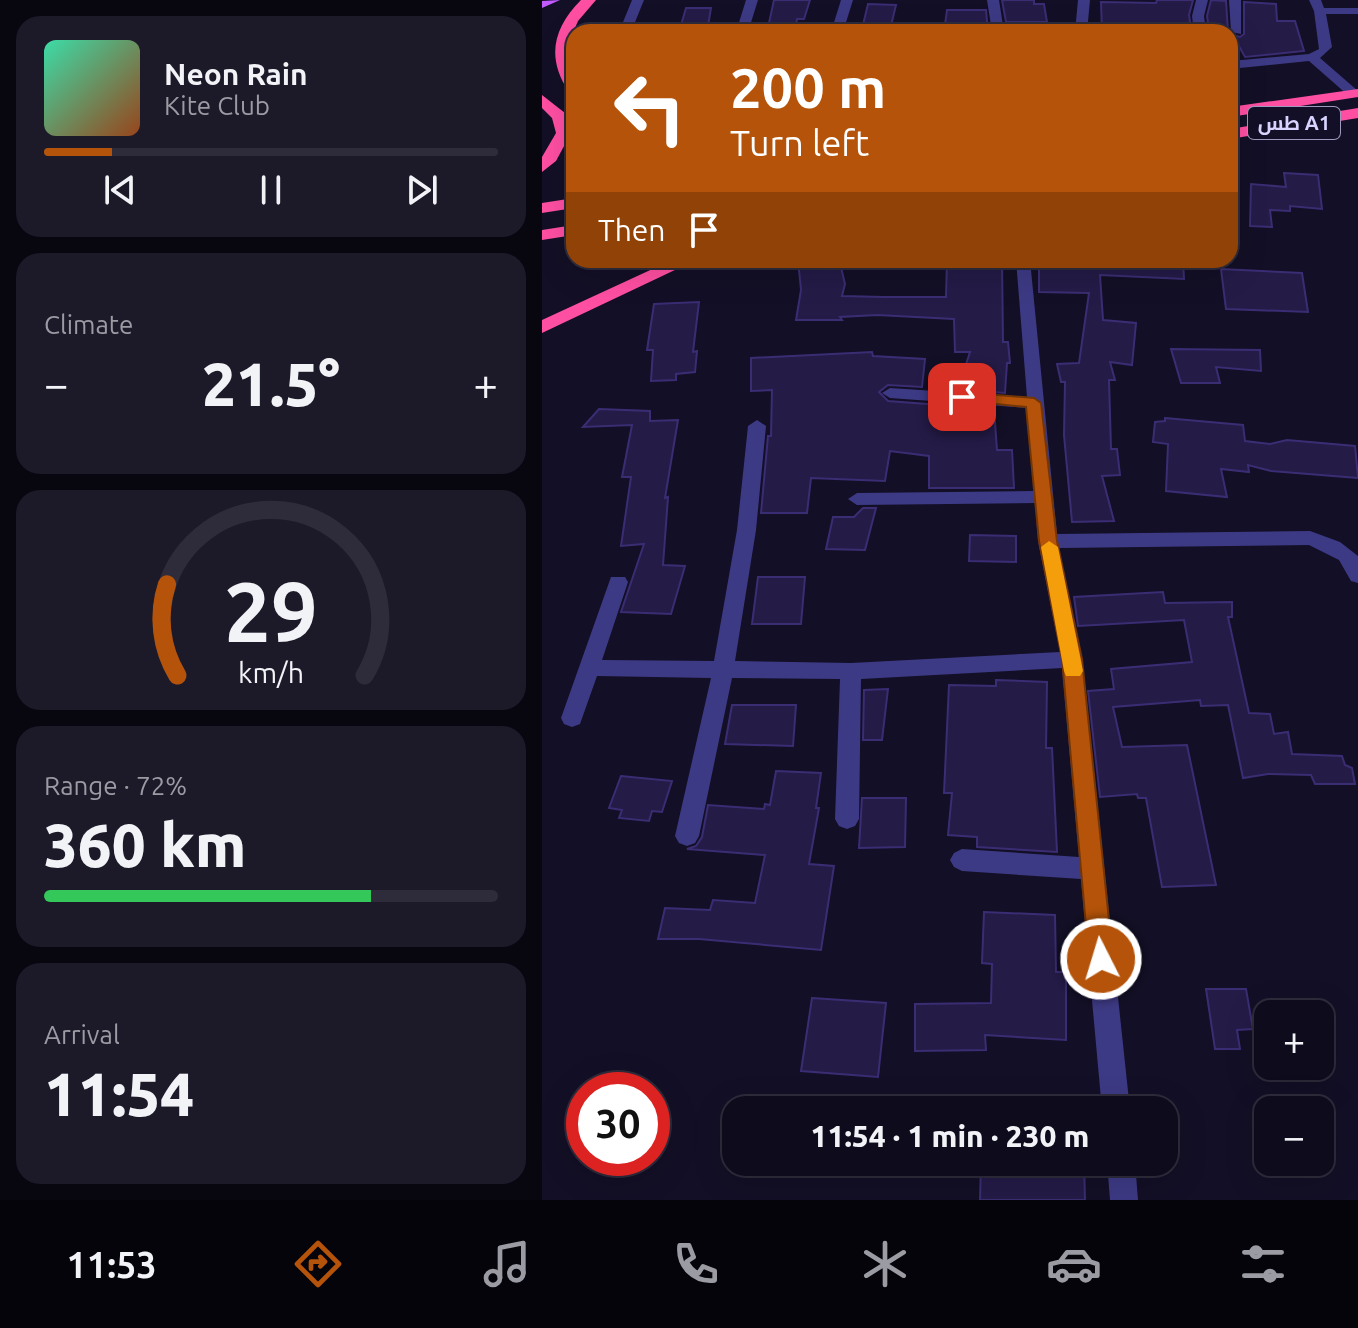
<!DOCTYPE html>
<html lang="en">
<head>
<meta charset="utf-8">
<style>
  :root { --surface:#0e0b1c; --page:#1c1929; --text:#f1f3f6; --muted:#9b9ba3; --line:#2e2b3b; --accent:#b45309 }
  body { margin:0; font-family:Ubuntu,Cairo,sans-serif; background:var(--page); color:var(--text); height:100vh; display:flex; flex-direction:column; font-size:30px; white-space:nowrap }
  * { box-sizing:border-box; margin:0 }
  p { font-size:26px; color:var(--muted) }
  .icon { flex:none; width:44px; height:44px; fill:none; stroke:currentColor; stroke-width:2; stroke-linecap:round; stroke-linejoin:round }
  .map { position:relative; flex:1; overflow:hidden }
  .sheet { display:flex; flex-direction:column; gap:16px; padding:16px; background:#08060f; width:542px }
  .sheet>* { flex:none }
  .guide { position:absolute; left:24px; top:24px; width:672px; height:244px; border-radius:24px; box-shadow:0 8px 32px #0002,0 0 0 2px var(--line); background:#b45309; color:#fff; overflow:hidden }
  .controls { position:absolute; left:712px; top:1000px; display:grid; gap:16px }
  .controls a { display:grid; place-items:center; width:80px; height:80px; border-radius:16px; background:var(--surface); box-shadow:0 8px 32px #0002,0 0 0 2px var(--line); font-size:40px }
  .speed { position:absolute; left:24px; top:1072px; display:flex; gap:16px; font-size:40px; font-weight:700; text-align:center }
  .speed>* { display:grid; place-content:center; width:104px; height:104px; border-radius:50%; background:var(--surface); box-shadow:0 8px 32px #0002,0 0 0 2px var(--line); line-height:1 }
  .speed .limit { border:12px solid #d22; background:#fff; color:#111 }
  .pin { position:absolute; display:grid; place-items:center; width:68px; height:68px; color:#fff; margin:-34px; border-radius:16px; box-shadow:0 4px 12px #0006 }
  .me { position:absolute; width:88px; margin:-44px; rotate:355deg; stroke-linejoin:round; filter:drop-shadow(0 0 6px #0008) }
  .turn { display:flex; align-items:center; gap:28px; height:168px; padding:0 32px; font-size:36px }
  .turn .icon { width:104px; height:104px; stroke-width:2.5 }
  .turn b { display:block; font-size:56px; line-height:68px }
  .then { display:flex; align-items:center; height:76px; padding:0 32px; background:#0003; gap:16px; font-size:30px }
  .big { font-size:60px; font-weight:800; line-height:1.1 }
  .sheet .card { flex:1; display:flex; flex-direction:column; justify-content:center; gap:12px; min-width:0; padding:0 28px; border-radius:24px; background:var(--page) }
  .sheet .dial { align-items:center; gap:0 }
  .dial svg { height:208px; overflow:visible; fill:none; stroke:var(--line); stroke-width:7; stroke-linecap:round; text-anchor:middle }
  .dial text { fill:var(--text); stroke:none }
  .song { display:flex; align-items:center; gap:24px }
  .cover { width:96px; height:96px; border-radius:12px; background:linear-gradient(135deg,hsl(160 70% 55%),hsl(20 70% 35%)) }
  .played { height:8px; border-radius:4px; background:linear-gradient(90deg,var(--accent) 15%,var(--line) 15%) }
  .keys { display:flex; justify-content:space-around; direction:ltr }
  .heat { display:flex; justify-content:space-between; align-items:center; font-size:44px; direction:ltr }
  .charge { height:12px; border-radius:6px; background:linear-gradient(90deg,#34c759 72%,var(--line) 0) }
  .trip { position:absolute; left:180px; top:1096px; width:456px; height:80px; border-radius:24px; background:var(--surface); box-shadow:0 8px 32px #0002,0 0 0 2px var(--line); font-weight:800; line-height:80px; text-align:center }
  .tab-bar { display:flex; height:128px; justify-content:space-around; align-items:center; background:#06040b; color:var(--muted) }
  .tab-bar .icon { width:56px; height:56px }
  .tab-bar .current { color:var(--accent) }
  .tab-bar b { font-size:36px; color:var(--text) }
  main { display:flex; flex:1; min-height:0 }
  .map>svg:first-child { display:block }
</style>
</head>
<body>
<main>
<section class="sheet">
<div class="card">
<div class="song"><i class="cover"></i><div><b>Neon Rain</b><p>Kite Club</p></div></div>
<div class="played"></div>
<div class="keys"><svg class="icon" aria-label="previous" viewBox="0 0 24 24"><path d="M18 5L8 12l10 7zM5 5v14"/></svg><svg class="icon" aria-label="pause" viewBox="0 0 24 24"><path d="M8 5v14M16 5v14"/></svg><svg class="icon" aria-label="next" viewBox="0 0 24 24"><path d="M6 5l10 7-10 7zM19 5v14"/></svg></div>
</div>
<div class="card"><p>Climate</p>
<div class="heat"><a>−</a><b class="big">21.5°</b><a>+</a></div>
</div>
<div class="card dial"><svg viewBox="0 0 100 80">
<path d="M14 69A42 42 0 1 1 86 69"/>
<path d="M14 69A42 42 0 0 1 10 34" stroke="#b45309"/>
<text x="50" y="56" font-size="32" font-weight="700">29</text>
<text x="50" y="72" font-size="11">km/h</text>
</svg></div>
<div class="card"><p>Range · 72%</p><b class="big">360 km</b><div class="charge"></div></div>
<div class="card"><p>Arrival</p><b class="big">11:54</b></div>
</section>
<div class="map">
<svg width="816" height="1200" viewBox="0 0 816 1200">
  <rect width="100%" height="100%" fill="#130f26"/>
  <path fill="#241b47" stroke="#3b2d73" stroke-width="2" d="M232,0H268L262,19H255L253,32H225Z
    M460,0H492V4H502L505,22H464Z
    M615,0H651L647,15L649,28H640V32H560L559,2L614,3Z
    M669,0L684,1L686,31L667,30L665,16Z
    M702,2L734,4L735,21H753L762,51L703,57L691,35L698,37L702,34Z
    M326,4L354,5L348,30L320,29Z
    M144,8H169L165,32H137Z
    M405,10H444L446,32H402Z
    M742,173L776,175L780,209L748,206V211L728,210L730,227L708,226L709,184L744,187Z
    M256,260H283L284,269L299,267L303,284L300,296L342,297H404L405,260H460L461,342H466L468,363H465L463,393L416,389L428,352H413L412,319L335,315L298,317L300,320H254L259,290Z
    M497,260H557L558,266V260H641L642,279L558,275L561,320L594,323L590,365L568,362L573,380H567L569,449H575L578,475L560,476L572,521L530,522L522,435L523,382H519L515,364L537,363L547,293L497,292Z
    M679,269L760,273L766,312L684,309Z
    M157,302L151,352L155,351L153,372L134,374V380L109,381L111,350H105L112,304Z
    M629,349L718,350L719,371L674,367L678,383H639Z
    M330,352L331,356L383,359L380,387L346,385L337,392L346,401L452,409L455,450H470L472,488H387V456L348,451L343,481L269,478L265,513H219L226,436H229L230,390L209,391V358Z
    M57,409L108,411V421L136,420L123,498L126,497L121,565L143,566L129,614L79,612L102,544L79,546L89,477H80L90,425L41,427Z
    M623,418L701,425L703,441L728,444L745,440L813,446L816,478L729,471L706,465L707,472L679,469L685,497L624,491L626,444L611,442L613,422L623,421Z
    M321,508H334L323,550L284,549L291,517H312Z
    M428,535L474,536V562L427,561Z
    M216,577H263L259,624H210Z
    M621,592L623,603L690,602V617H686L707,713L728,714L732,734L746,732L750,754L800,756L803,765L810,768L813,784H773L769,775L726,774L701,778L686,705L659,706L658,700L571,707L580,747L645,745L674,885L620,887L604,798H596L595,794L558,797L546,691L572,689L569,669L650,662L642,620L536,626L532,597Z
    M454,680L505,682L504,748H510L515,852L435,847V837L406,835L410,793H402L407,685L454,686Z
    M346,689L340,740H321L322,690Z
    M190,705H254L251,746L183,744Z
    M234,771L279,773L274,808H277L267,864L292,866L279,950L157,939H116L123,908L168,910L171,900L213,903L223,855L145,849L154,846L160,837L166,805L222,809L223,804L228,805Z
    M79,776L130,781L120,812L110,811L107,821L77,818L80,810L67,808Z
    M320,798H364L363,847L317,848Z
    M442,912L513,915L514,972H524V1040L443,1035L444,1050L373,1051V1004L449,1003L450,964L440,963Z
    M664,989H704L711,1029L695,1030L698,1049H673Z
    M270,998L344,1003L336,1077L259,1071Z
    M439,1162H542L543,1200H438Z"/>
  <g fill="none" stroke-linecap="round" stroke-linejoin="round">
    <path fill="#3d3a85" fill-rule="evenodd" d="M90,0H102L89,32H77Z
      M204,0H216L206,32H194Z
      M299,0H311L301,32H289Z
      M445,0H457L462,32H450Z
      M536,0H548L545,32H533Z
      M654,0H666L662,16L664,32H652L650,16Z
      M687,0H699V34L689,32Z
      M767,0H779L782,8H816V14H784L790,47L778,58L816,91V97H808L767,61L688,69V61L767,54L777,49L772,11Z
      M474,260H488L515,534L768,531L798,542L816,556V583L809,581L797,560L767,545L517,548L540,659L588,1110H560L539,879L420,871L412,867L408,860L412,853L420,849L537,857L520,668L319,679L317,819L313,826L305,829L297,826L293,819L298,679L190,678L157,836L153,843L145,846L137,843L133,836L169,678L55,676L38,724L30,727L22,724L19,718L69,577H83L86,582L60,660L172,661L195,530L206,426L215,420L224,426L214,530L193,661L309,663L518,652L496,541L493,503L315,505L306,499L315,493L492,491L486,408L348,398L340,393L348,388L485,397Z
      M565,1162H593L596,1200H568Z"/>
    <path fill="#c25bff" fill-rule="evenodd" d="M18,0L0,8V1Z"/>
    <path fill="#ff4fa3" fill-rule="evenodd" d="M39,0H54L36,21L27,42L32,93L27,92C4,58 11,28 39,0Z
      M816,89V97L688,117V107Z
      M0,95L23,113L29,133L14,161L0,172V157L14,133L10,118L0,108Z
      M816,108V118L688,139V129Z
      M32,198V208L0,213V203Z
      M32,225V235L0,240V230Z
      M130,260H154L0,333V320Z"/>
  </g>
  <path fill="#b45309" stroke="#753606" stroke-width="2" d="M420,392L492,398L499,403L515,541L540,659L571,959L567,967L559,970L551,967L547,959L520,659L497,541L484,407L414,400L412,397Z"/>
  <path fill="#f59e0b" d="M507,541L516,547L541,671L538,676H524L522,671L499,547Z"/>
  <g text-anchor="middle" stroke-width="8" stroke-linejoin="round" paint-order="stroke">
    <rect fill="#130f26" stroke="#9e99be" stroke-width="2" x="706" y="107" width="92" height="32" rx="6"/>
    <g font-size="20" font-weight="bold" fill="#d9d4ff">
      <text x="752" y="130">طس A1</text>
    </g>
  </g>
</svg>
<div class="controls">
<a>+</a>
<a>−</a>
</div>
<div class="speed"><div class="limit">30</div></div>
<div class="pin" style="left:420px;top:397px;background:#d93025"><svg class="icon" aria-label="arrive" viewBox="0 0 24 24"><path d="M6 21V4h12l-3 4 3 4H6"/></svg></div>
<svg class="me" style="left:559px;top:959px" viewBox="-20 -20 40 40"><circle r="17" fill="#b45309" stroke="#fff" stroke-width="3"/><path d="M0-11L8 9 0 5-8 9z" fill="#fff"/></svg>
<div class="trip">11:54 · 1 min · 230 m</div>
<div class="guide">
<div class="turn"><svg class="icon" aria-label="left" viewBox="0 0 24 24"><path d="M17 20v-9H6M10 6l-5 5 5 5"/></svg><div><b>200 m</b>Turn left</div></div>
<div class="then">Then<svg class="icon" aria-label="arrive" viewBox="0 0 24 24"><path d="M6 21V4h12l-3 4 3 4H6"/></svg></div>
</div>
</div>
</main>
<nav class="tab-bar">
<b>11:53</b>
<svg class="icon current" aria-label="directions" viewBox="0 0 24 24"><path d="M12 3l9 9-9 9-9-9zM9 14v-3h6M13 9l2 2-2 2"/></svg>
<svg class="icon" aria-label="music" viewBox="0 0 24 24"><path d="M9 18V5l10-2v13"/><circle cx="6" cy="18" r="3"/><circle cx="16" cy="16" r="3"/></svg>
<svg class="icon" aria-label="phone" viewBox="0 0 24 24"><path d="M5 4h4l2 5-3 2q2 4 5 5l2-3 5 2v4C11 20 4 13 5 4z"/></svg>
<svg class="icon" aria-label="climate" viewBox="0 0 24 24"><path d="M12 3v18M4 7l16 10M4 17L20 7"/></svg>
<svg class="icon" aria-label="car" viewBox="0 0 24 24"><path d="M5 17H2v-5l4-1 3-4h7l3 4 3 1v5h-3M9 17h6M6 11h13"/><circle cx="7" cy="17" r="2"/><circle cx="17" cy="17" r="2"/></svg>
<svg class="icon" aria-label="filters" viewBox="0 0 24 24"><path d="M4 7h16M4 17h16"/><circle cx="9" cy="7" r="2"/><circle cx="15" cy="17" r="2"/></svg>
</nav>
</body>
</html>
